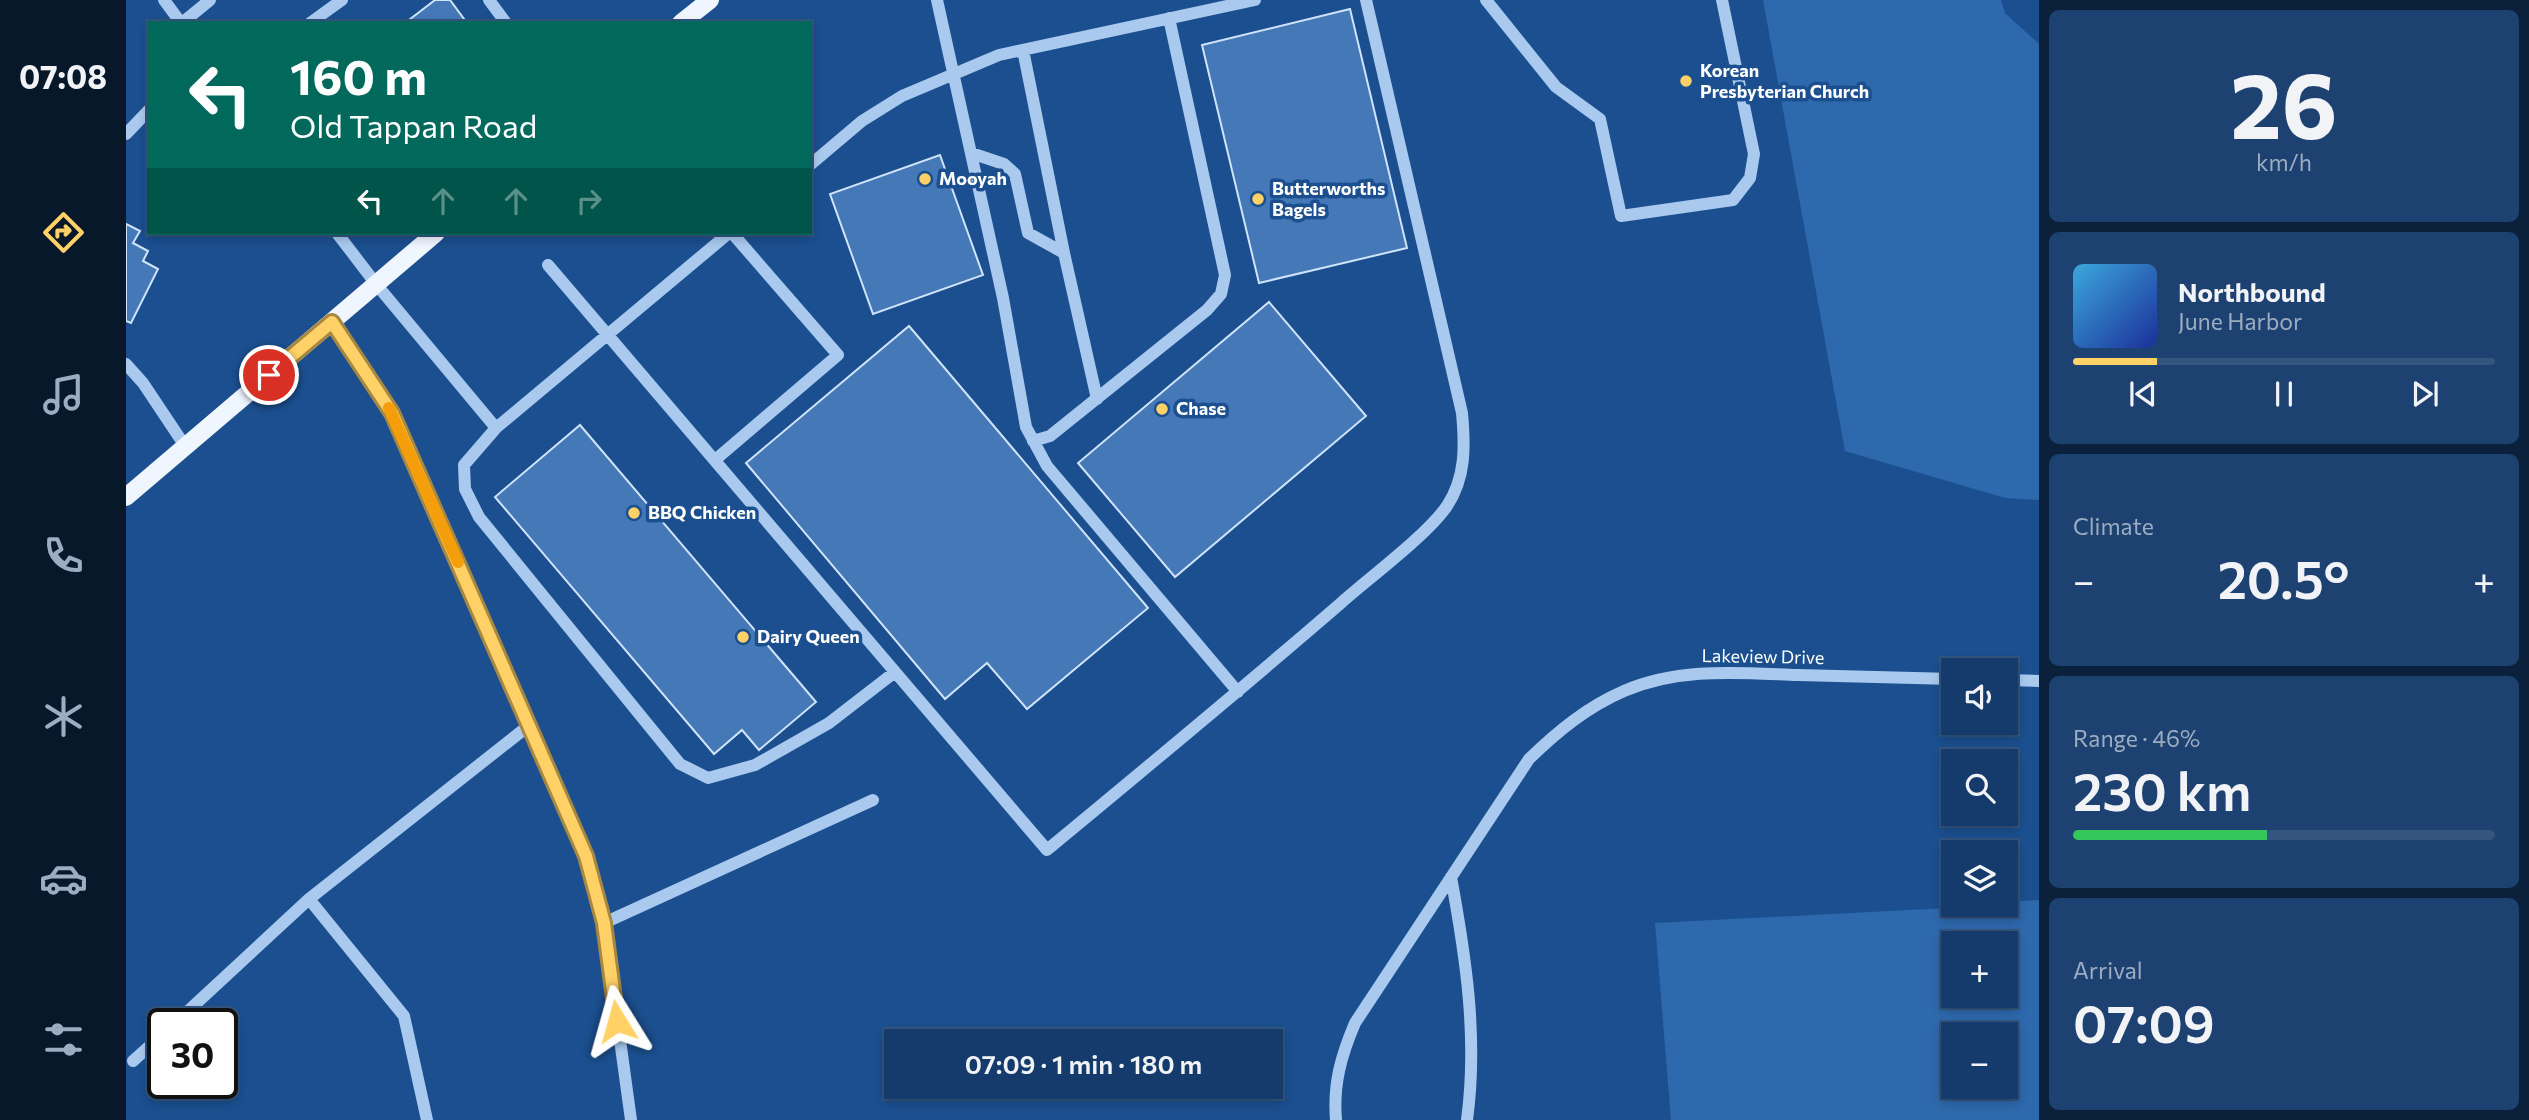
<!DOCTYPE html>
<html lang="en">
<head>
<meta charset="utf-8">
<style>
  :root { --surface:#143b6b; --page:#1d4271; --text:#f1f3f6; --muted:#9dadc1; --line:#33557e; --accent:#ffd166 }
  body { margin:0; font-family:Commissioner,sans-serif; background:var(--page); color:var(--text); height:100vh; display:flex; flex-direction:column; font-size:26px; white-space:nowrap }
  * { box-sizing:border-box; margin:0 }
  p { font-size:23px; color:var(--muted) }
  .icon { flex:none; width:38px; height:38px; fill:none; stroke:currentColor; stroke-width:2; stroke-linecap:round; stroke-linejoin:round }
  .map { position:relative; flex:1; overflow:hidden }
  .side { display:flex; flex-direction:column; gap:10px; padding:10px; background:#0b203b; width:490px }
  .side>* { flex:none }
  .hud { position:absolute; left:21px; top:21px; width:665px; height:214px; border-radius:0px; box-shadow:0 4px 10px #0003,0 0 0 2px var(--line); background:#00695c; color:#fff; overflow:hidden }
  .controls { position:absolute; left:1815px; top:658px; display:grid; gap:14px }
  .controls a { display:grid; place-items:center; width:77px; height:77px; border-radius:0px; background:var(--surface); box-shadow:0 4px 10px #0003,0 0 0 2px var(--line); font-size:35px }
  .speed { position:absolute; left:21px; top:1008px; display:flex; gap:14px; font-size:35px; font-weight:700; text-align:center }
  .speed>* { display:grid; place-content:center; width:91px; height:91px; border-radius:50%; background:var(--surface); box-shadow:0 4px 10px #0003,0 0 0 2px var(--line); line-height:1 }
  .speed .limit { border:4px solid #111; border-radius:10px; background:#fff; color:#111 }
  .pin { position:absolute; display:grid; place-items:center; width:60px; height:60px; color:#fff; margin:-30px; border:4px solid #fff; border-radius:50%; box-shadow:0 2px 7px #0007 }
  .me { position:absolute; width:77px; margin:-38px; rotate:352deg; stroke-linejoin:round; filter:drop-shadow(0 0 5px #0008) }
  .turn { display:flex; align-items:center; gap:24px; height:147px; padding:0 28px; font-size:32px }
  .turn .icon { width:91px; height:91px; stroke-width:2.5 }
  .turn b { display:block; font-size:49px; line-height:60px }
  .lanes { display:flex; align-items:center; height:66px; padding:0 28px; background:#0003; justify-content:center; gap:35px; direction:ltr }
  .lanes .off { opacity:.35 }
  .big { font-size:52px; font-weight:600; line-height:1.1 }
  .side .card { flex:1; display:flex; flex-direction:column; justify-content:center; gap:10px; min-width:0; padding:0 24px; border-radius:10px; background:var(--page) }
  .side .dial { align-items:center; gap:0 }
  .dial b { font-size:91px; line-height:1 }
  .song { display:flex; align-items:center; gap:21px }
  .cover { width:84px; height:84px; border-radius:10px; background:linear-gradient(135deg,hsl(200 70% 55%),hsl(230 70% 35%)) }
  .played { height:7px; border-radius:4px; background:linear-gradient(90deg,var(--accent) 20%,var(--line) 20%) }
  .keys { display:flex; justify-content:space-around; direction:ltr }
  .heat { display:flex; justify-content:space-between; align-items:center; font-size:38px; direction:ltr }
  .charge { height:10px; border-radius:5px; background:linear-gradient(90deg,#34c759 46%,var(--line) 0) }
  .trip { position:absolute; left:758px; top:1029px; width:399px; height:70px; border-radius:0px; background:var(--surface); box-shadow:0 4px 10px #0003,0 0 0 2px var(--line); font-weight:600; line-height:70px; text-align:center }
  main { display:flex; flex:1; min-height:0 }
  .dock { display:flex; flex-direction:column; width:126px; justify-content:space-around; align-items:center; background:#08182b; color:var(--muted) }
  .dock .icon { width:49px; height:49px }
  .dock .selected { color:var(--accent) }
  .dock b { font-size:32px; color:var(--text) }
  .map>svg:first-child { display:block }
</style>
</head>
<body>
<main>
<nav class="dock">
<b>07:08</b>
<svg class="icon selected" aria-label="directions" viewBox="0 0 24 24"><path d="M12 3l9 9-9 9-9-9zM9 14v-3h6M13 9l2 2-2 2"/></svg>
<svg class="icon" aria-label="music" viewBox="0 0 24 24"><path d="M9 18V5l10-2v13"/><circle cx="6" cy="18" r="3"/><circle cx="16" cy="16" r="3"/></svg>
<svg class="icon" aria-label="phone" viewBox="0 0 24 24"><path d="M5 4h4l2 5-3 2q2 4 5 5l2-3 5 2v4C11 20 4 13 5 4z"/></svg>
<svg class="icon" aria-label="climate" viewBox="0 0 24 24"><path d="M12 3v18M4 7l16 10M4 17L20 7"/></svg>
<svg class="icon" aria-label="car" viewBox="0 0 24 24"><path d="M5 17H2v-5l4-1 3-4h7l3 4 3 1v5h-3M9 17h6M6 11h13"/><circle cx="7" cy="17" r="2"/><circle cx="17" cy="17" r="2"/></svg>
<svg class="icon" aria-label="filters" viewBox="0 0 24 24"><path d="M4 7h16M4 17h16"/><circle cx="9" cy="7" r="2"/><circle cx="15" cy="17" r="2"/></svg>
</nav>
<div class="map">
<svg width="1913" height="1120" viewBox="0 0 1913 1120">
  <rect width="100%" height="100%" fill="#1b4f8f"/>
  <path fill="#2e69ad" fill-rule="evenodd" d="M1637,0H1875L1879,13L1913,44V500L1879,498L1719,451Z
    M1913,900V1120H1545L1529,923L1880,905V902ZM1827,943H1880V996H1827ZM1827,1034H1880V1087H1827Z"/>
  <path fill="#4478b7" stroke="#cfe3fa" stroke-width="2" d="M309,0H324L341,23H279Z
    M1224,9L1281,248L1133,283L1076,45Z
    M814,155L857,275L747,314L704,194Z
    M0,224L14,231L7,243L22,251L17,261L32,269L5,323L0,321Z
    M1143,302L1240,416L1049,577L952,463Z
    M783,326L1022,608L901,709L861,663L819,699L620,463Z
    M454,425L690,702L633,750L616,730L588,754L369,497Z"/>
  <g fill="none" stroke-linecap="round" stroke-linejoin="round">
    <path stroke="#a9c9ee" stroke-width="12" d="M38,0L55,23
      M363,0L380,23
      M811,0L877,298L900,427L921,466L1112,692
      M1360,0L1430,87L1474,119L1495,216L1607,200L1624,178L1628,154L1596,0
      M56,23L84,0
      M184,23L216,0
      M897,50L938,253L971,399
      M0,134L23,110
      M845,153L878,164L889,174L902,233L938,253
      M684,165L736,121L776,96L873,55L1129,0
      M211,233L250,284L370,428L603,233
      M422,265L921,850C1020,768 1118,687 1215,603C1243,578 1301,535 1321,506C1340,477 1339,446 1336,413L1240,0
      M206,322L266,413L460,857L478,923L505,1120
      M0,364L17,383L59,446
      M370,428L338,465L339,489L353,517L554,764L582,778L629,765L703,723L769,672
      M907,441L924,436L1081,310L1095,294L1099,275L1043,18
      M589,460L712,355L606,233
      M1880,680L1913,681
      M1325,877C1340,958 1352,1038 1341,1120
      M478,923L747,800
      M48,1024L183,899
      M7,1061L37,1034
      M301,1120L278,1016L183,899L401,727
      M1210,1120C1207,1084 1215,1056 1229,1023L1403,759C1432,731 1461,707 1498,691C1554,667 1613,673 1672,675C1724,676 1775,678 1827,679"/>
    <path stroke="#f0f6ff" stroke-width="18" d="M555,23L584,0
      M0,497L310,233"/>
  </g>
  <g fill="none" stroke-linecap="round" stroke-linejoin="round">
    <defs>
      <path id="route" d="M143,375L206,322L266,413L460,856L478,923L491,1021"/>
    </defs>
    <use href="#route" stroke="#a68842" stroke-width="18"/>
    <use href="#route" stroke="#ffd166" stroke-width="12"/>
    <path stroke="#f59e0b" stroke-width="12" d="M263,408L332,562"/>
  </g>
  <g fill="#ffd166" stroke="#1b4f8f" stroke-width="2.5">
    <circle cx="1560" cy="81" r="7"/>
    <circle cx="799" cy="179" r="7"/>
    <circle cx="1132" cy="199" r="7"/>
    <circle cx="1036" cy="409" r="7"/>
    <circle cx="508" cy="513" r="7"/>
    <circle cx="617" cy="637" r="7"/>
  </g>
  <g text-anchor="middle" stroke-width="7" stroke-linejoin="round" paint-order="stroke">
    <g font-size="18" font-weight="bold" fill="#fff" stroke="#1b4f8f" text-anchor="start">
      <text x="1574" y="77">Korean<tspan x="1574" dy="21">Presbyterian Church</tspan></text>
      <text x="813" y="185">Mooyah</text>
      <text x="1146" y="195">Butterworths<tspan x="1146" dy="21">Bagels</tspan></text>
      <text x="1050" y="415">Chase</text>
      <text x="522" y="519">BBQ Chicken</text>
      <text x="631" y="643">Dairy Queen</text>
    </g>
    <g font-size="18" fill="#fff" stroke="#1b4f8f">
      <text transform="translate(1637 657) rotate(1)" y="6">Lakeview Drive</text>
    </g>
  </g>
</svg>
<div class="controls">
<a><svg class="icon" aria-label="sound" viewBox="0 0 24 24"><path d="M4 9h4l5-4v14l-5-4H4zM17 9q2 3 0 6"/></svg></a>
<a><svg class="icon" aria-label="search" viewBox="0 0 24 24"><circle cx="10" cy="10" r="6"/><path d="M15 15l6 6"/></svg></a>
<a><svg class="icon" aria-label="layers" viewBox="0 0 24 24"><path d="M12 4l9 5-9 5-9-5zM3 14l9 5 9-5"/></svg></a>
<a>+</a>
<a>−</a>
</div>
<div class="speed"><div class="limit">30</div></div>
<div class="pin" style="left:143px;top:375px;background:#d93025"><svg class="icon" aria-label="arrive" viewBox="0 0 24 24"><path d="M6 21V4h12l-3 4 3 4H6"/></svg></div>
<svg class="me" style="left:491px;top:1021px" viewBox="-20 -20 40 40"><path d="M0-17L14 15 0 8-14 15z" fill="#ffd166" stroke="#fff" stroke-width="4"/></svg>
<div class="trip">07:09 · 1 min · 180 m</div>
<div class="hud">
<div class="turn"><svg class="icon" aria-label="left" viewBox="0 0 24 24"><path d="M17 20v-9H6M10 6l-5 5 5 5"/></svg><div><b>160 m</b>Old Tappan Road</div></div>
<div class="lanes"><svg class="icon" aria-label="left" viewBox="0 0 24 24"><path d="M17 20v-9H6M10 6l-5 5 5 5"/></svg><svg class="icon off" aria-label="ahead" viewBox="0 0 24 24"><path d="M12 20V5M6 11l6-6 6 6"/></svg><svg class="icon off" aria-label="ahead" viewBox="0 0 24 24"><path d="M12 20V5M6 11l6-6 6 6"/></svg><svg class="icon off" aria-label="right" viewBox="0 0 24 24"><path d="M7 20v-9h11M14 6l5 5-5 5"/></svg></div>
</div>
</div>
<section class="side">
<div class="card dial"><b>26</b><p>km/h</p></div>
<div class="card">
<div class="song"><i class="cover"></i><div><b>Northbound</b><p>June Harbor</p></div></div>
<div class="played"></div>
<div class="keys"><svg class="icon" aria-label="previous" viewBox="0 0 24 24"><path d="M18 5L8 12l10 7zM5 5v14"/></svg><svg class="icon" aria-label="pause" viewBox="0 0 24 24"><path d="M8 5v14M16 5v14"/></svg><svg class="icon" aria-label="next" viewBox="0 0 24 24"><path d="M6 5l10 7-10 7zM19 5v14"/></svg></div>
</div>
<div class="card"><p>Climate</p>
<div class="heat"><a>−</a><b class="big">20.5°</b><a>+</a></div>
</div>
<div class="card"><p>Range · 46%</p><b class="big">230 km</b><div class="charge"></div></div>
<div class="card"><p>Arrival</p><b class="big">07:09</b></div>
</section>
</main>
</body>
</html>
